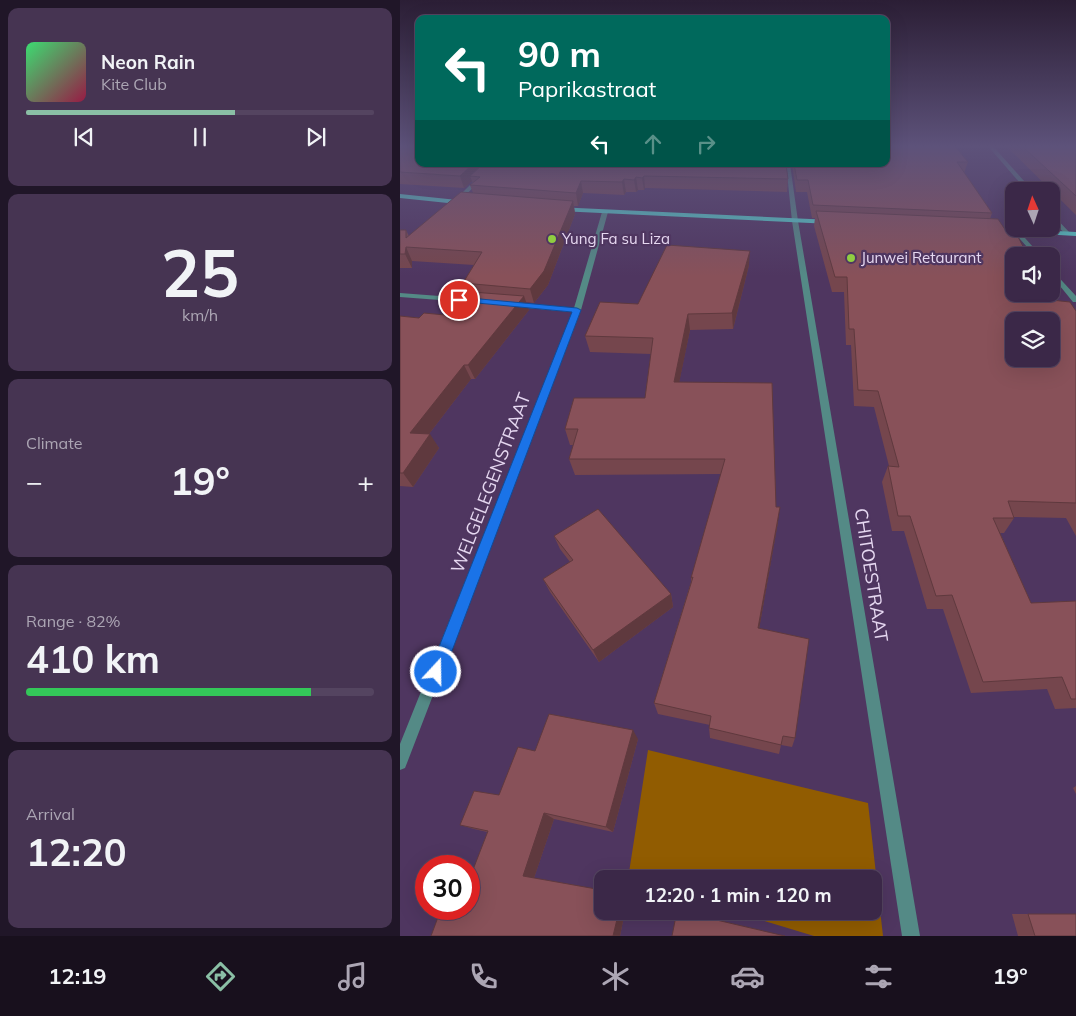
<!DOCTYPE html>
<html lang="en">
<head>
<meta charset="utf-8">
<style>
  :root { --surface:#3b2848; --page:#463452; --text:#f1f3f6; --muted:#aca6b4; --line:#544460; --accent:#8abfa5 }
  body { margin:0; font-family:Mulish,sans-serif; background:var(--page); color:var(--text); height:100vh; display:flex; flex-direction:column; font-size:19px; white-space:nowrap }
  * { box-sizing:border-box; margin:0 }
  p { font-size:16px; color:var(--muted) }
  .icon { flex:none; width:28px; height:28px; fill:none; stroke:currentColor; stroke-width:2; stroke-linecap:round; stroke-linejoin:round }
  .map { position:relative; flex:1; overflow:hidden }
  .drawer { display:flex; flex-direction:column; gap:8px; padding:8px; background:#201628; width:400px }
  .drawer>* { flex:none }
  .hud { position:absolute; left:15px; top:15px; width:475px; height:152px; border-radius:10px; box-shadow:0 5px 20px #0002,0 0 0 1px var(--line); background:#00695c; color:#fff; overflow:hidden }
  .needle { width:32px; rotate:357deg }
  .controls { position:absolute; left:605px; top:182px; display:grid; gap:10px }
  .controls a { display:grid; place-items:center; width:55px; height:55px; border-radius:10px; background:var(--surface); box-shadow:0 5px 20px #0002,0 0 0 1px var(--line); font-size:25px }
  .speed { position:absolute; left:15px; top:855px; display:flex; gap:10px; font-size:25px; font-weight:700; text-align:center }
  .speed>* { display:grid; place-content:center; width:65px; height:65px; border-radius:50%; background:var(--surface); box-shadow:0 5px 20px #0002,0 0 0 1px var(--line); line-height:1 }
  .speed .limit { border:8px solid #d22; background:#fff; color:#111 }
  .pin { position:absolute; display:grid; place-items:center; width:42px; height:42px; color:#fff; margin:-21px; border:2px solid #fff; border-radius:50%; box-shadow:0 1px 5px #0007 }
  .me { position:absolute; width:55px; margin:-28px; rotate:21deg; stroke-linejoin:round; filter:drop-shadow(0 0 4px #0008) }
  .turn { display:flex; align-items:center; gap:18px; height:105px; padding:0 20px; font-size:22px }
  .turn .icon { width:65px; height:65px; stroke-width:2.5 }
  .turn b { display:block; font-size:35px; line-height:42px }
  .lanes { display:flex; align-items:center; height:48px; padding:0 20px; background:#0003; justify-content:center; gap:25px; direction:ltr }
  .lanes .off { opacity:.35 }
  .big { font-size:38px; font-weight:700; line-height:1.1 }
  .drawer .tile { flex:1; display:flex; flex-direction:column; justify-content:center; gap:8px; min-width:0; padding:0 18px; border-radius:10px; background:var(--page) }
  .drawer .dial { align-items:center; gap:0 }
  .dial b { font-size:65px; line-height:1 }
  .song { display:flex; align-items:center; gap:15px }
  .cover { width:60px; height:60px; border-radius:8px; background:linear-gradient(135deg,hsl(140 70% 55%),hsl(340 70% 35%)) }
  .played { height:5px; border-radius:2px; background:linear-gradient(90deg,var(--accent) 60%,var(--line) 60%) }
  .keys { display:flex; justify-content:space-around; direction:ltr }
  .heat { display:flex; justify-content:space-between; align-items:center; font-size:28px; direction:ltr }
  .charge { height:8px; border-radius:4px; background:linear-gradient(90deg,#34c759 82%,var(--line) 0) }
  .trip { position:absolute; left:194px; top:870px; width:288px; height:50px; border-radius:10px; background:var(--surface); box-shadow:0 5px 20px #0002,0 0 0 1px var(--line); font-weight:700; line-height:50px; text-align:center }
  .tab-bar { display:flex; height:80px; justify-content:space-around; align-items:center; background:#18101d; color:var(--muted) }
  .tab-bar .icon { width:35px; height:35px }
  .tab-bar .on { color:var(--accent) }
  .tab-bar b { font-size:22px; color:var(--text) }
  main { display:flex; flex:1; min-height:0 }
  .map>svg:first-child { display:block }
</style>
</head>
<body>
<main>
<section class="drawer">
<div class="tile">
<div class="song"><i class="cover"></i><div><b>Neon Rain</b><p>Kite Club</p></div></div>
<div class="played"></div>
<div class="keys"><svg class="icon" aria-label="previous" viewBox="0 0 24 24"><path d="M18 5L8 12l10 7zM5 5v14"/></svg><svg class="icon" aria-label="pause" viewBox="0 0 24 24"><path d="M8 5v14M16 5v14"/></svg><svg class="icon" aria-label="next" viewBox="0 0 24 24"><path d="M6 5l10 7-10 7zM19 5v14"/></svg></div>
</div>
<div class="tile dial"><b>25</b><p>km/h</p></div>
<div class="tile"><p>Climate</p>
<div class="heat"><a>−</a><b class="big">19°</b><a>+</a></div>
</div>
<div class="tile"><p>Range · 82%</p><b class="big">410 km</b><div class="charge"></div></div>
<div class="tile"><p>Arrival</p><b class="big">12:20</b></div>
</section>
<div class="map">
<svg width="676" height="936" viewBox="0 0 676 936">
  <rect width="100%" height="100%" fill="#4f3660"/>
  <path fill="#915c01" d="M248,750L468,803L483,936H414L331,911H472V879H228Z"/>
  <g fill="none" stroke-linecap="round" stroke-linejoin="round">
    <path fill="#548a86" fill-rule="evenodd" d="M587,145H592L633,191H627Z
      M91,164H96L58,203H54V201Z
      M386,164H390L398,221L520,936H502L392,221Z
      M205,210L208,212L181,310L7,763L5,768L0,770V744L173,312L116,307L112,305L116,303L174,308L202,212Z
      M651,213L670,233V235H666L651,219Z
      M613,229H617L641,256H635L613,231Z
      M651,269L676,296V302H673L651,275Z
      M0,293L66,298L70,300L66,302L0,297Z"/>
    <path fill="#55cfc9" fill-rule="evenodd" d="M0,194L67,201L70,203L67,205L0,198Z
      M156,207L432,220L436,222L432,224L159,211H156Z
      M586,227L676,232V236L589,231H586Z"/>
  </g>
  <path fill="#75464d" d="M0,145L19,164L388,179L387,192L245,188L244,190H238L236,192H226L224,195L183,193L178,206H174L175,214L148,285L134,303L126,302L129,310L75,379H71L29,434L39,448L13,487L0,486V316L19,318L45,315L67,291L63,283L74,265L12,261V268H0V230H6L9,236L73,193L70,185L73,183L72,181L64,188L0,184Z
    M605,145H676V215Z
    M568,162L564,173L592,213L590,219L651,300L676,311V536L666,518L614,517V518L604,533H600L631,603L676,601V708L655,709L647,689L571,693L543,609H527L504,531H492L482,482L488,466H489L474,407L454,406L451,345H446L444,292H432L414,226L415,218H412L407,192H396L392,164H486Z
    M349,265L333,329L290,330L279,382L376,507L378,522L359,629L395,738L392,747L381,745L379,754L310,738L309,728L310,725L258,714L254,703L291,582V578L321,474L175,475L169,459L174,445H170L165,429L245,398L251,354L190,352L185,336L238,304Z
    M154,536L271,594L273,607L199,662L150,592L143,579L170,562L160,549Z
    M238,739L213,832L154,819L134,878L225,911L220,936H31L69,909L87,832L74,829L60,825L99,795L135,751Z
    M676,786V794L673,788Z
    M612,914H628L676,936H618Z"/>
  <path fill="#5f393e" d="M73,164H89L70,176L72,181L64,188L60,176Z
    M244,176L245,188L244,190L242,178Z
    M236,177L238,190L236,192L234,180Z
    M224,179L226,192L224,195L222,182Z
    M181,181L183,193L178,206L176,193Z
    M173,201L175,214L148,285L134,303L130,289Z
    M6,247L12,261V268L5,254Z
    M350,251L349,265L333,329L332,313Z
    M124,296L129,310L75,379L68,365Z
    M288,314L290,330L276,398L274,382Z
    M64,365L71,379L19,447L10,433Z
    M30,434L39,448L13,487L3,473Z
    M380,507L378,522L357,641L358,628Z
    M271,594L273,607L199,662L193,650Z
    M233,730L238,739L213,832L206,827Z
    M144,813L154,819L134,878L123,876Z
    M219,911H225L220,936H213Z"/>
  <path fill="#885159" stroke="#5f393e" fill-rule="evenodd" d="M0,145H19V164H73L60,176L0,172Z
    M486,145H554L568,162H557L592,213L413,205L408,180H397L394,164H486Z
    M621,145H676V196Z
    M83,164H386L388,179L244,176L242,178L236,177L234,180L224,179L222,182L181,181L176,193L70,185L80,177L70,176Z
    M61,192L173,201L144,271L130,289L63,283L82,252L6,247L5,254H0V230H6V238Z
    M416,211L598,219L606,231H615L628,256H614V294H648L651,300L670,302L676,311V503L608,501L614,518H593L631,603L676,601V699H671L662,677L583,682L552,595L536,596L510,516H498L488,466L499,467L478,391L458,390L454,329H449L447,277H435ZM614,321H651V359H614Z
    M267,245L350,251L332,313L288,314L274,382L372,383L376,507H380L358,628L409,639L395,738L383,736L381,745L309,728L311,716L254,703L293,577L291,578L325,459H169L178,429H165L174,398H245L253,338L185,336L200,302L238,304Z
    M59,291L124,296L68,365H64L10,433L30,434L3,473H0V316L19,318L24,313L45,315Z
    M198,509L271,594L193,650L143,579L173,560L154,536Z
    M149,714L233,730L206,827L144,813L123,876L202,890V911H219L213,936H31L41,909H69V880L88,831L60,825L74,791L99,795L118,747L135,751Z
    M277,911H278L385,936H272Z
    M628,914H676V936H635Z"/>
  <linearGradient id="sky" x2="0" y2="1"><stop stop-color="#2b1e35"/><stop offset="0.53" stop-color="#5d527a"/><stop offset="1" stop-color="#5d527a" stop-opacity="0"/></linearGradient>
  <rect width="676" height="276" fill="url(#sky)"/>
  <path fill="#1a73e8" stroke="#114b97" d="M59,297L177,308L181,310L44,672L42,677L36,679L31,677L29,672L172,312L56,301V298Z"/>
  <g fill="#90cd41" stroke="#4f3660" stroke-width="2">
    <circle cx="152" cy="239" r="5"/>
    <circle cx="451" cy="258" r="5"/>
  </g>
  <g text-anchor="middle" stroke-width="4.5" stroke-linejoin="round" paint-order="stroke">
    <g font-size="15" fill="#e6d8f1" stroke="#4f3660" text-anchor="start">
      <text x="162" y="244">Yung Fa su Liza</text>
      <text x="461" y="263">Junwei Retaurant</text>
    </g>
    <g font-size="18" fill="#e6d8f1" stroke="#4f3660">
      <text transform="translate(91 483) rotate(-69)" y="6">WELGELEGENSTRAAT</text>
      <text transform="translate(471 575) rotate(81)" y="6">CHITOESTRAAT</text>
    </g>
  </g>
</svg>
<div class="controls">
<a><svg class="needle" viewBox="-14 -14 28 28"><path d="M0-13l5 13h-10z" fill="#e53935"/><path d="M0 13l5-13h-10z" fill="#aca6b4"/></svg></a>
<a><svg class="icon" aria-label="sound" viewBox="0 0 24 24"><path d="M4 9h4l5-4v14l-5-4H4zM17 9q2 3 0 6"/></svg></a>
<a><svg class="icon" aria-label="layers" viewBox="0 0 24 24"><path d="M12 4l9 5-9 5-9-5zM3 14l9 5 9-5"/></svg></a>
</div>
<div class="speed"><div class="limit">30</div></div>
<div class="pin" style="left:59px;top:300px;background:#d93025"><svg class="icon" aria-label="arrive" viewBox="0 0 24 24"><path d="M6 21V4h12l-3 4 3 4H6"/></svg></div>
<svg class="me" style="left:36px;top:672px" viewBox="-20 -20 40 40"><circle r="17" fill="#1a73e8" stroke="#fff" stroke-width="3"/><path d="M0-11L8 9 0 5-8 9z" fill="#fff"/></svg>
<div class="trip">12:20 · 1 min · 120 m</div>
<div class="hud">
<div class="turn"><svg class="icon" aria-label="left" viewBox="0 0 24 24"><path d="M17 20v-9H6M10 6l-5 5 5 5"/></svg><div><b>90 m</b>Paprikastraat</div></div>
<div class="lanes"><svg class="icon" aria-label="left" viewBox="0 0 24 24"><path d="M17 20v-9H6M10 6l-5 5 5 5"/></svg><svg class="icon off" aria-label="ahead" viewBox="0 0 24 24"><path d="M12 20V5M6 11l6-6 6 6"/></svg><svg class="icon off" aria-label="right" viewBox="0 0 24 24"><path d="M7 20v-9h11M14 6l5 5-5 5"/></svg></div>
</div>
</div>
</main>
<nav class="tab-bar">
<b>12:19</b>
<svg class="icon on" aria-label="directions" viewBox="0 0 24 24"><path d="M12 3l9 9-9 9-9-9zM9 14v-3h6M13 9l2 2-2 2"/></svg>
<svg class="icon" aria-label="music" viewBox="0 0 24 24"><path d="M9 18V5l10-2v13"/><circle cx="6" cy="18" r="3"/><circle cx="16" cy="16" r="3"/></svg>
<svg class="icon" aria-label="phone" viewBox="0 0 24 24"><path d="M5 4h4l2 5-3 2q2 4 5 5l2-3 5 2v4C11 20 4 13 5 4z"/></svg>
<svg class="icon" aria-label="climate" viewBox="0 0 24 24"><path d="M12 3v18M4 7l16 10M4 17L20 7"/></svg>
<svg class="icon" aria-label="car" viewBox="0 0 24 24"><path d="M5 17H2v-5l4-1 3-4h7l3 4 3 1v5h-3M9 17h6M6 11h13"/><circle cx="7" cy="17" r="2"/><circle cx="17" cy="17" r="2"/></svg>
<svg class="icon" aria-label="filters" viewBox="0 0 24 24"><path d="M4 7h16M4 17h16"/><circle cx="9" cy="7" r="2"/><circle cx="15" cy="17" r="2"/></svg>
<b>19°</b>
</nav>
</body>
</html>
